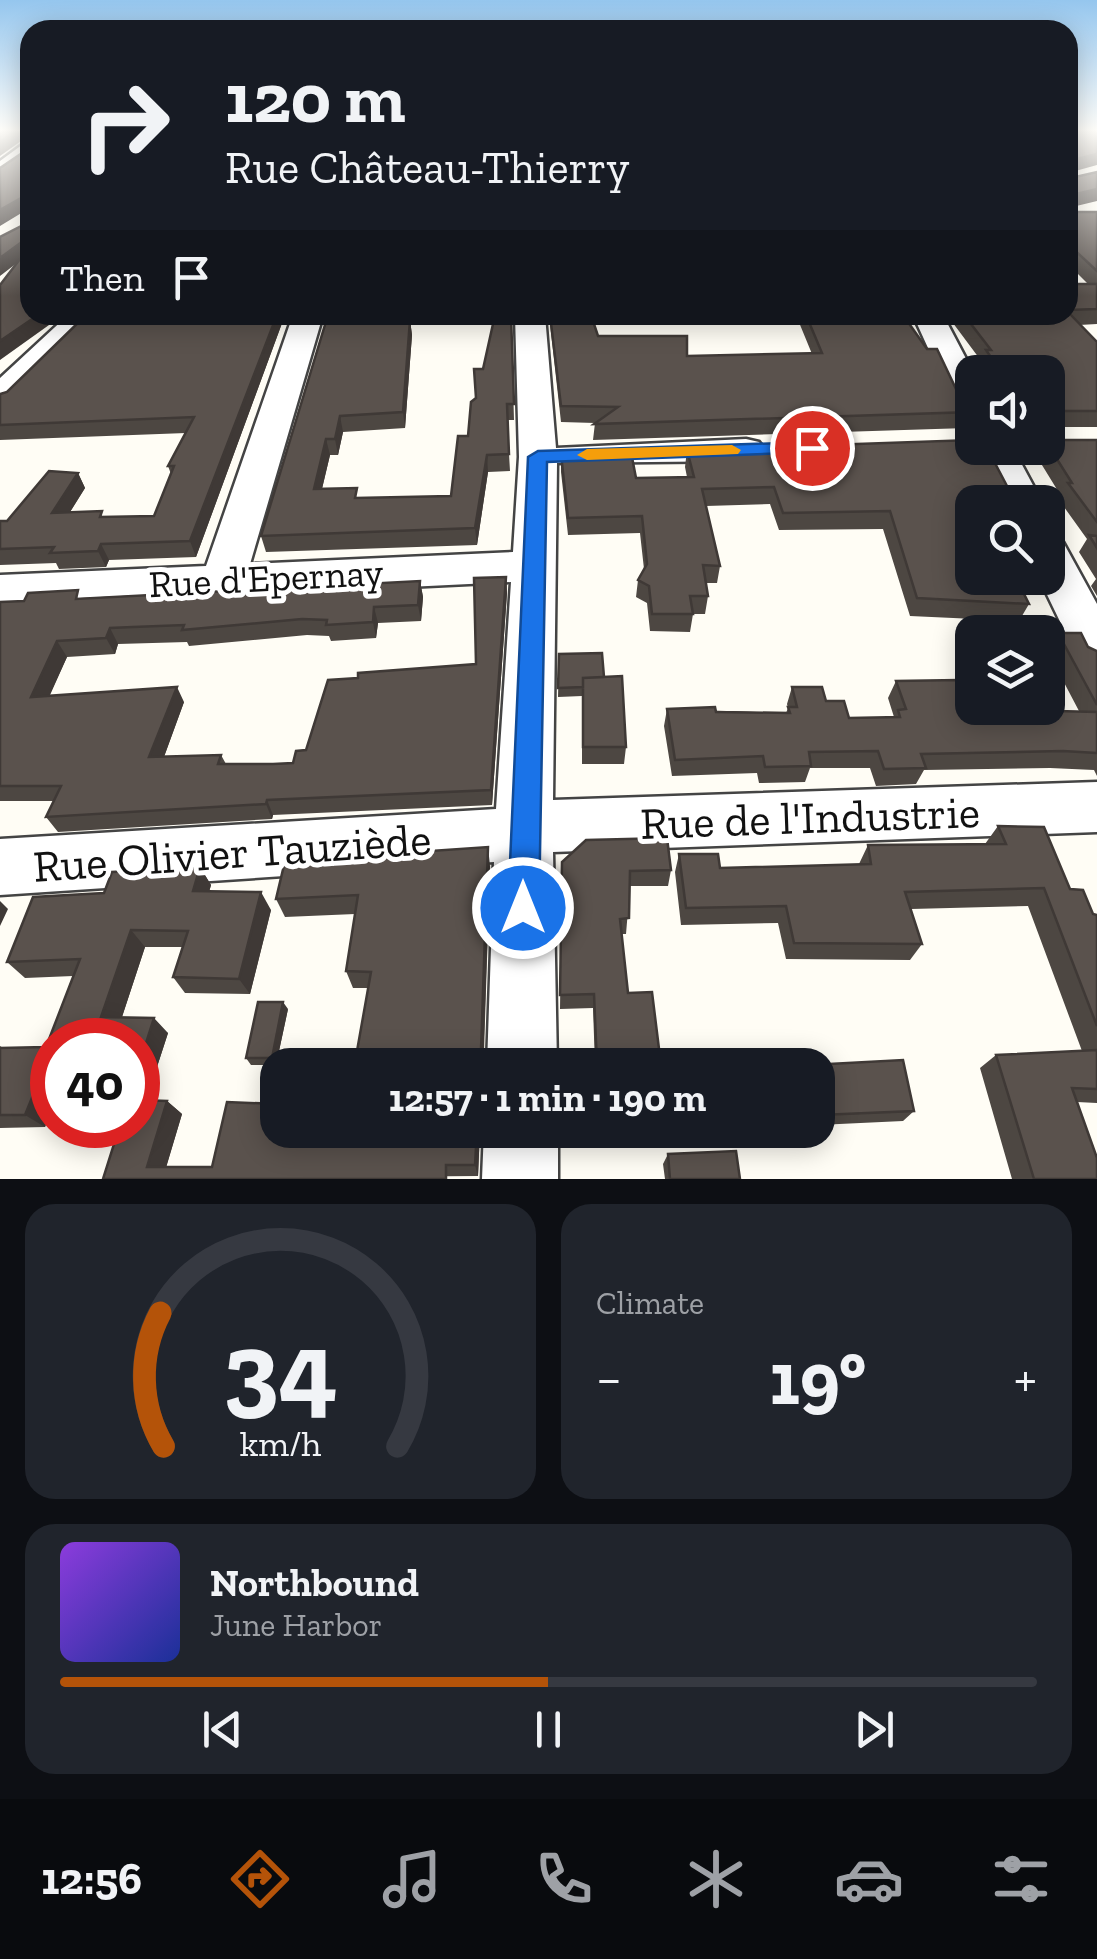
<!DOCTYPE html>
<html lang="en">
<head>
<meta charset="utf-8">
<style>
  :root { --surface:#171b24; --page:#20242c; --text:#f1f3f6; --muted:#9ea1a6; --line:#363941; --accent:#b45309 }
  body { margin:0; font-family:"Zilla Slab",serif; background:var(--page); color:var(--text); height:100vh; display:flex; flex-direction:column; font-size:38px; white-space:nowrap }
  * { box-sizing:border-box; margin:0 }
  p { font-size:32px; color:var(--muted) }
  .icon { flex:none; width:55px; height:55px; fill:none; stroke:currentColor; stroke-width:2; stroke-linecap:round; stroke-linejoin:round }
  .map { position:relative; height:1179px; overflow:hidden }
  .details { display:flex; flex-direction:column; gap:25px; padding:25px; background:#0d0f14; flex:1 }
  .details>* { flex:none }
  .banner { position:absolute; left:20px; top:20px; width:1058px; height:305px; border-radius:30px; box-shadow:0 5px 25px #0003; background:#171b24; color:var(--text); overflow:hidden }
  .buttons { position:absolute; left:955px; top:355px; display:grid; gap:20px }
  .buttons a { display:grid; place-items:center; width:110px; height:110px; border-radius:20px; background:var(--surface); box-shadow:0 5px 25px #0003; font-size:50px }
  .speed { position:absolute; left:30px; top:1018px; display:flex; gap:20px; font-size:50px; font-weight:700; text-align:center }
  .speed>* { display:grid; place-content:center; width:130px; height:130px; border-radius:50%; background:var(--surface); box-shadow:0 5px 25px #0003; line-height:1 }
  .speed .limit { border:15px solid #d22; background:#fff; color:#111 }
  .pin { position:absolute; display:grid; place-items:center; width:85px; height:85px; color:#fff; margin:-42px; border:5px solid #fff; border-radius:50%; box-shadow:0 2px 10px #0007 }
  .me { position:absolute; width:110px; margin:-55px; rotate:0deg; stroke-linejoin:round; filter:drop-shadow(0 0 8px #0008) }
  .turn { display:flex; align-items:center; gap:35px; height:210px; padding:0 40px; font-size:45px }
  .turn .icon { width:130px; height:130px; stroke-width:2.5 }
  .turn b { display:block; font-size:70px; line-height:85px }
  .then { display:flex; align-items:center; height:95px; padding:0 40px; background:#0003; gap:20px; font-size:38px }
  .big { font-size:75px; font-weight:700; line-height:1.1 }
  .details .widget { flex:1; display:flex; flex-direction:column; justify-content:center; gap:15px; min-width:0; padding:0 35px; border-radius:30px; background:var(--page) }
  .details .dial { align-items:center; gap:0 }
  .dial svg { height:260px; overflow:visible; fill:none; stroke:var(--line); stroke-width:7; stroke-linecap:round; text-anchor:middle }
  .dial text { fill:var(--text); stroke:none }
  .song { display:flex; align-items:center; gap:30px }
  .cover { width:120px; height:120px; border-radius:15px; background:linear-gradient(135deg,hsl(270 70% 55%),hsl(230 70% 35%)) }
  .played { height:10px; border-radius:5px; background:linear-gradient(90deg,var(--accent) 50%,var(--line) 50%) }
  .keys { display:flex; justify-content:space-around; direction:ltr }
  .heat { display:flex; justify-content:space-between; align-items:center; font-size:55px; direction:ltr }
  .details .tiles { flex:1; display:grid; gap:25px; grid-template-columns:1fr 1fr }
  .widget:last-child { grid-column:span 2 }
  .trip { position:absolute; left:260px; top:1048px; width:575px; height:100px; border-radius:30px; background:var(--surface); box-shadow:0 5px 25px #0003; font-weight:700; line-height:100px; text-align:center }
  .tabs { display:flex; height:160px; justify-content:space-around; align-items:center; background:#090b0e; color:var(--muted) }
  .tabs .icon { width:70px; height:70px }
  .tabs .on { color:var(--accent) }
  .tabs b { font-size:45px; color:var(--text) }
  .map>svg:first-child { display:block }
</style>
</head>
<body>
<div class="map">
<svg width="1097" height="1179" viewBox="0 0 1097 1179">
  <rect width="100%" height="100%" fill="#fffdf5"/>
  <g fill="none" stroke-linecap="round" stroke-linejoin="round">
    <defs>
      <path id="minor" d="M30,139V157L0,180V161Z
        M68,315H101L12,404L0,407V378Z
        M293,315H323L250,564L513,552L519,457L515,315H545L556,448L746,439L759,442L765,450L759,458L746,461L557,463L553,800L1097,782V832L553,852L557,1065H487L494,862L0,895V839L496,809L511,582L0,607V575L206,566Z
        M913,315H943L973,372L972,415L960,412L954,405Z
        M977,448H1013L1042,502H1002Z
        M1048,537L1063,542L1097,604V668L1080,663L1039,578H1048Z
        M484,1130H558V1179H482Z"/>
    </defs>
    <use href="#minor" stroke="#444" stroke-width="5"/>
    <use href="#minor" fill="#fff" fill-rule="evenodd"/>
  </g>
  <path fill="#4d4742" d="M1068,212H1097V324L1079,325L1097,342V427H1052L1048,438V372H984L980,365L982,362L947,315H1068V284H1088L1068,264Z
    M285,315L196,557L109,560L106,567L59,569L56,563L0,565V521H7L78,473L85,488L70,512L105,517L154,516L171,474L168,466L186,433L0,440V394Z
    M328,315H374L373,322L410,320L412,335L405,428L343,432L338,455H330L322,489L359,498L451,496L468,436L483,369L511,315L514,420H507L510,471L488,472L477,545L266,552L261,536Z
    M549,315H591L598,336L687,356L812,354L796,315H903L972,411V415L967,428L593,440L595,423L561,422Z
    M1048,438L1056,440H1097V596L1091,586L1096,579L1079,552L1087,539L1059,500L1061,496L1034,452L1036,448H1048Z
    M687,450L972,502L1029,604L1019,621L910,616L883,529L779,530L770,504L706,506L720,566L717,583H706L708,596L705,614H693L690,632L650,631L647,603L636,597L638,580L644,569L640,533L568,535L561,472V454L636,478L687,477L685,467Z
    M506,577L507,593L492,805L273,815L272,819L58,832L46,817L54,801H0V602L420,581L423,597L421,621L378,623L376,638L331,641L329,636L307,635L189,646L187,642L118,644L115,654L67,657L49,696L184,702L164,757L221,755L226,764H273L293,763L306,750L358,678L476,664Z
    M1058,633L1097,651V776L1094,770L1050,768L924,770L916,784L876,786L870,768H810L805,782L759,783L757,773L672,776L664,726L667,709L786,713L788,708L787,704L792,687L826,701L849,718L894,717L888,698L896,681L967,701L1012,710L1079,711L1048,652Z
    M559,654L604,677L626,747L624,764H582V696L558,697Z
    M998,826L1070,889L1093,914L1097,915V1103L1077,1102L1097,1179H1012L980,1068L996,1055L1082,1051L1028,906L911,909L922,944L910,960L786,959L778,923L681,925L675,872L679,854L720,868L859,864L868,845L985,844Z
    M562,862L671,870L668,886H630L626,934H621L628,993L661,1065H595L593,1008L560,1009Z
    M490,866L484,1052L490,1065H364L357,1051L368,988H353L346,971L355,914L285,917L276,899Z
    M200,867L211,885L209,892L271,910L250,994L185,993L173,977L182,947H145L122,1017L168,1033L155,1073H138V1040H52V1108L45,1127L0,1128V1046L3,1048L46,1047L73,976L25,978L7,962L104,893Z
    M288,1009L276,1065H251L246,1058Z
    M818,1065L914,1111L903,1121L818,1125Z
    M167,1101L182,1114L166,1167H212L278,1130H480L478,1176L103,1179Z
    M668,1154L740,1179H665L663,1164Z"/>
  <path fill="#3f3936" d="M15,131H26L28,136L0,156V142Z
    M1097,154V165L1068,173L1069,161Z
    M1097,189V201L1068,208V196Z
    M23,197L28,209L0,226V210Z
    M30,236V253L0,276V258Z
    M38,315H63L0,360V341Z
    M277,315H285L196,557L190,541Z
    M410,320L412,335L405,428L403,412Z
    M340,416L343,432L338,455L335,439Z
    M326,439L330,455L318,505L314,489Z
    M487,455L488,472L477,545L475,528Z
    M78,473L85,488L60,528L52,513Z
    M101,544L109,560L106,567L98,551Z
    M506,577L507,593L492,805L491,790Z
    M420,581L423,597L421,621L418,605Z
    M374,607L378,623L376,638L373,622Z
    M110,628L118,644L115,654L106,638Z
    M57,641L67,657L42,713L31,697Z
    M177,687L184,702L158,773L149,757Z
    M267,800L273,815L272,819L266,804Z
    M488,847L490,866L483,1065L481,1050Z
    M200,867L211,885L204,909L193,891Z
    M261,892L271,910L250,994L239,979Z
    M0,901L8,909L0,926Z
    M131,930L145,947L117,1032L101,1017Z
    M283,1002L288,1009L276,1065L272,1058Z
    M154,1018L168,1033L155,1073L141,1059Z
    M42,1073L52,1080V1108L45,1127L25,1115Z
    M167,1101L182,1114L163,1178L147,1167Z
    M477,1130H480L478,1176L475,1165Z"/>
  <path fill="#5a524d" stroke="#3f3936" stroke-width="2.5" d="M0,131H15L0,142Z
    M28,131H30V236L0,258V237L27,223L28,197H23L0,210V168L28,149Z
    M1068,131H1097V154L1069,161L1071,178L1097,172V189L1068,196Z
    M1068,212H1097V271L1068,244Z
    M30,246V315H38L0,341V285Z
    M1068,284H1097V309L1068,310Z
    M1068,312L1097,342V411H1056L1052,428L1048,429V372H1001L986,350H991L964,315H1068Z
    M86,315H277L190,541L101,544L98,551L50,553L54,547L0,549V521H7L49,471L78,473L52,513L102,511L100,517L154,516L174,466H168L194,417L0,425V394L7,392Z
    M328,315H369L368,322L410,320L403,412L340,416L335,439H326L314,489L357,488L355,498L451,496L458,436H468L471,402L476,398L474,369H483L495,315H511L514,404H507L509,454L487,455L475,528L261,536Z
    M550,315H591L598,336H687V356L822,353L806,315H903L927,349H937L957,391L972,412L594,424L618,407L561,406Z
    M1048,438L1056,440H1097V522L1068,483H1072L1048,445Z
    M972,440V448H987L1007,486L1016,488L1024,502H972V578H1016L1029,604L917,598L890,511L783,513L774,487L702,489L720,566L703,565L708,596H690L693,614H652L649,586L638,580L647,564L642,516L568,518L561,454L631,452L636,478L694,477L687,450Z
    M1089,535L1097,536V548Z
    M506,577L491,790L267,800L266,804L46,817L61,786H0V602L24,601L28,593L78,590L76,599L420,581L418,605L374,607L373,622L326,625L327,620L302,619L182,630L184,625L133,627L110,628L106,638L57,641L31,697L177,687L149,757L221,755L218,764H273L293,763L296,751L306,750L328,680L358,678V673L476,664L474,578Z
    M1058,633H1081L1088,647L1097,651V705Z
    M602,653L604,677L583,678V687L558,688L559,654Z
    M622,676L626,747H583V678Z
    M959,680L967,701H972V708H1011L1012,710L1097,712V753L1063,751L921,754L926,768L884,769L878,751L809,752L811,766L765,767L763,756L675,760L667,709L715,707L716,712L790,713L788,707H797L792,687H822L826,701H844L849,718L900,717L898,710L906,709L896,681Z
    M998,826L1044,827L1070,889L1083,890L1093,914L1097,915V1026L1044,888L905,892L922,944L794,943L786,906L686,908L679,854H718L720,868L871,864L868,845L1006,844Z
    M667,838L671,870L630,871L629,918L620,919L628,993L652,992L661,1065H597L594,994L560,995L562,862L586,840Z
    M488,847L481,1050L488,1054L487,1065H404L405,1051H357L371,972L346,971L358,895L276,899L285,861Z
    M200,867L193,891L261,892L239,979L173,977L188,931L131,930L101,1017L154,1018L141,1059H138V1040H52V1073H42L25,1115H0V1048L46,1047L80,959L7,962L33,897L104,893L112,872Z
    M258,1002H283L272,1058H246Z
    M1097,1050V1089L1072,1088L1097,1158V1179H1034L996,1055Z
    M903,1060L914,1111L820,1115L818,1103V1065H810Z
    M138,1100L167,1101L147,1167H212L227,1102L278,1104V1130H477L475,1165H446V1179H103L120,1125H138Z
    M736,1151L740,1179H670L668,1154Z"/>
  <linearGradient id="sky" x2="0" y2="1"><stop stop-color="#95c6ee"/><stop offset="0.44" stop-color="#fffefa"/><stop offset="1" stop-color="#fffefa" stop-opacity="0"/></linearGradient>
  <rect width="1097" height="296" fill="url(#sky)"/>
  <path fill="#1a73e8" stroke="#114b97" stroke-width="2.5" d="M812,442L821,448L818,452L547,462L539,908L534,919L523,924L512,919L508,908L528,457L538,451Z"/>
  <path fill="#f59e0b" d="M732,445L741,450L738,454L587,460L577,455L587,449Z"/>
  <g text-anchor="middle" stroke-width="10" stroke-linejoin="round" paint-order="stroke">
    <g font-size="38" fill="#111" stroke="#fff">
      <text transform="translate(266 578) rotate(-3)" y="13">Rue d'Epernay</text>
    </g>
    <g font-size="45" fill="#111" stroke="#fff">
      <text transform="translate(810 817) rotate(-2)" y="16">Rue de l'Industrie</text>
      <text transform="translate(232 852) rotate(-4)" y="16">Rue Olivier Tauziède</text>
    </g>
  </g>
</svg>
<div class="buttons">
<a><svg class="icon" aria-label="sound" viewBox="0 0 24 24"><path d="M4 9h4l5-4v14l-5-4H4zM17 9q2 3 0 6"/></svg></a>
<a><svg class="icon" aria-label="search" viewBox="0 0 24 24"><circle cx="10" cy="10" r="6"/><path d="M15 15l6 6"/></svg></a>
<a><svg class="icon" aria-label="layers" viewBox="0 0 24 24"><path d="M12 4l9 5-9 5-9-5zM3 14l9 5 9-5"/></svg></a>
</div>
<div class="speed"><div class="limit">40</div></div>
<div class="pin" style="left:812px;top:448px;background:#d93025"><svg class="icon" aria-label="arrive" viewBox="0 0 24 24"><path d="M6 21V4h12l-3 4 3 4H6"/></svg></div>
<svg class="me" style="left:523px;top:908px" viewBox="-20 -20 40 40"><circle r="17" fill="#1a73e8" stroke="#fff" stroke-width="3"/><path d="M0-11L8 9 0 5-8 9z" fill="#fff"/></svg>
<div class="trip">12:57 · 1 min · 190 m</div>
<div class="banner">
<div class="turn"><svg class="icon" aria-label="right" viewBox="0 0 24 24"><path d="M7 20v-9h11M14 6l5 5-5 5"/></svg><div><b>120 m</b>Rue Château-Thierry</div></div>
<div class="then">Then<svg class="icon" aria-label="arrive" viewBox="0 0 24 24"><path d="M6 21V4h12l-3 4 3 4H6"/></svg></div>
</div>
</div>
<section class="details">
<div class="tiles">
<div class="widget dial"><svg viewBox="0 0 100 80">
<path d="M14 69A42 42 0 1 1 86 69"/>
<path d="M14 69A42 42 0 0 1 13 28" stroke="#b45309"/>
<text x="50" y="56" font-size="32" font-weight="700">34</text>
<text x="50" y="72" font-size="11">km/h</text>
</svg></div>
<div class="widget"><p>Climate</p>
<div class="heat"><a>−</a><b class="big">19°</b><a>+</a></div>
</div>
<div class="widget">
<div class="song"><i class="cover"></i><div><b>Northbound</b><p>June Harbor</p></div></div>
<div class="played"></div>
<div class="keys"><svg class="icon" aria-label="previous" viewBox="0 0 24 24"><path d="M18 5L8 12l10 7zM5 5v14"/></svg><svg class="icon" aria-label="pause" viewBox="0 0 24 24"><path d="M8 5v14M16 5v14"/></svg><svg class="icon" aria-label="next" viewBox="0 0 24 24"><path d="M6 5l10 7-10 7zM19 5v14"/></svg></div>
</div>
</div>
</section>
<nav class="tabs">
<b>12:56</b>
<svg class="icon on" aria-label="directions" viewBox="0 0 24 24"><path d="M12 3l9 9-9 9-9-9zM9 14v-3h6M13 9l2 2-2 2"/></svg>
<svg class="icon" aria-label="music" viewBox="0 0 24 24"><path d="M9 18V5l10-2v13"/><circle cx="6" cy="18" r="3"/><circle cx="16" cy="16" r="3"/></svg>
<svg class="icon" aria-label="phone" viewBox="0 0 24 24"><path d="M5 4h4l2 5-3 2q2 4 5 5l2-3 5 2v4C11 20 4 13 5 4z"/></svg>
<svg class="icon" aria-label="climate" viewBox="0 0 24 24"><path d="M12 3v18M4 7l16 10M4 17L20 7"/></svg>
<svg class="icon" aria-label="car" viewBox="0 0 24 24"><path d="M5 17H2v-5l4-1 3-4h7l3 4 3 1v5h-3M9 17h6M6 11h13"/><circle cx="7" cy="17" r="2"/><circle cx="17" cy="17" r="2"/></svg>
<svg class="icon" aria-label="filters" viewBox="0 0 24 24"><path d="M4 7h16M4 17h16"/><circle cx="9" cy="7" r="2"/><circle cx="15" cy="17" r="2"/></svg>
</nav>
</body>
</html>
